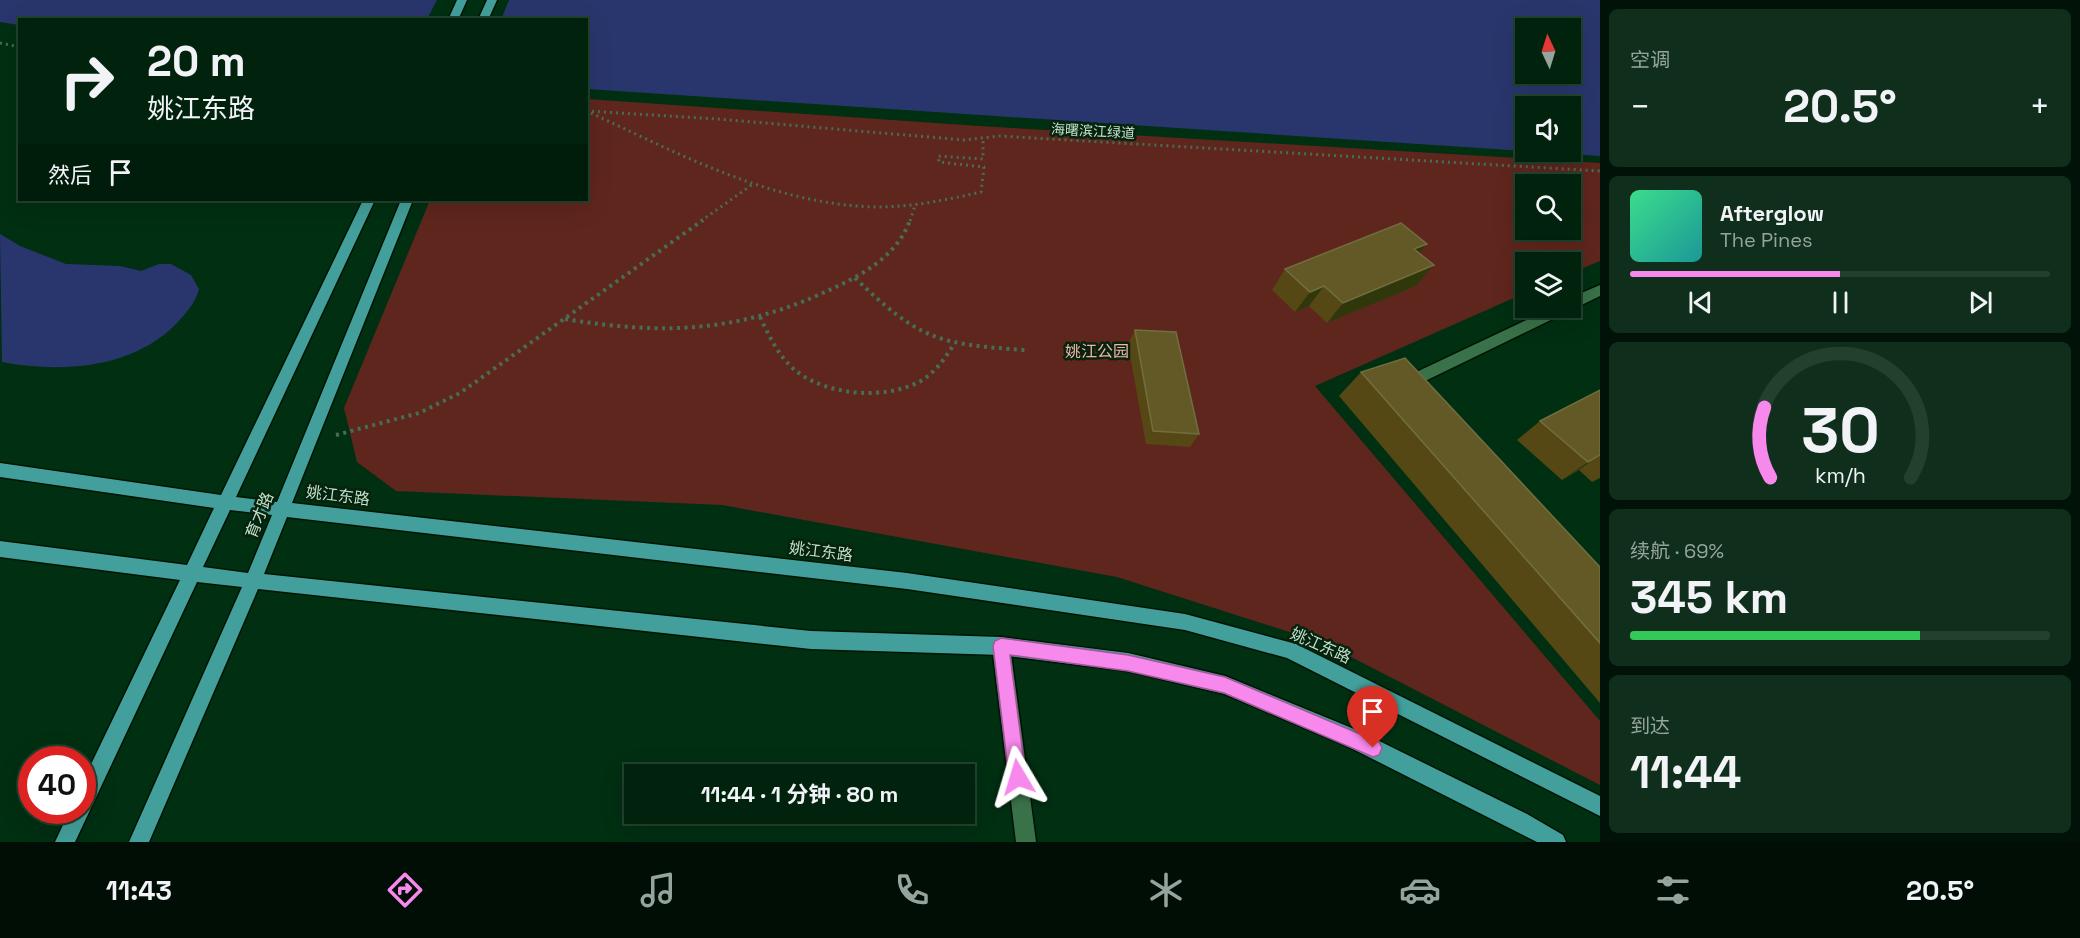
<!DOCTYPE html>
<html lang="zh">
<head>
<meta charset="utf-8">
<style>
  :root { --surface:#01230e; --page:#0f2f1c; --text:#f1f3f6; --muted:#96a49e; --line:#23402e; --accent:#f788ec }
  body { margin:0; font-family:"Space Grotesk","Noto Sans SC",sans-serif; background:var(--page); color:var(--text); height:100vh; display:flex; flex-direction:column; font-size:22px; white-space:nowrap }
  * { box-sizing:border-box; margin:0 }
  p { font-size:20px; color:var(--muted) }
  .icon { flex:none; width:33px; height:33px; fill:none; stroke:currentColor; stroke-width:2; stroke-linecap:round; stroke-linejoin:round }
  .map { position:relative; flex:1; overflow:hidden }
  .details { display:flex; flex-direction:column; gap:9px; padding:9px; background:#011308; width:480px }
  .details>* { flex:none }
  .top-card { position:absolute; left:18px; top:18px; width:570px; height:183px; border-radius:0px; box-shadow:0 6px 24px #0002,0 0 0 2px var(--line); background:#01230e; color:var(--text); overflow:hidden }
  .needle { width:39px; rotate:356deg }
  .fabs { position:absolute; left:1515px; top:18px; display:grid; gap:12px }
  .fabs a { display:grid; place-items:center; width:66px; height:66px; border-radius:0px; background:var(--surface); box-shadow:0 6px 24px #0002,0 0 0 2px var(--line); font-size:30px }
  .speed { position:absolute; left:18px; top:746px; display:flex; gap:12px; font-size:30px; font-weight:700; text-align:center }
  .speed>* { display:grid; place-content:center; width:78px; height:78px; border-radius:50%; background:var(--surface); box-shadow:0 6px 24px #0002,0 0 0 2px var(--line); line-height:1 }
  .speed .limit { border:9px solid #d22; background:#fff; color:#111 }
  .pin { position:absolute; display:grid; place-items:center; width:51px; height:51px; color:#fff; margin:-62px -26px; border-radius:50% 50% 50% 0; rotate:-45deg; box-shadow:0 0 6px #0007 }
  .pin .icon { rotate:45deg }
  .me { position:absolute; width:66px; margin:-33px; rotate:353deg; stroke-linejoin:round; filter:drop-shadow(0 0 4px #0008) }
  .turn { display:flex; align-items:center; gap:21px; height:126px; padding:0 30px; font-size:27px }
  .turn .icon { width:78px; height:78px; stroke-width:2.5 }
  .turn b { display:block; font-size:42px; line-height:51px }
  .then { display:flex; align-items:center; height:57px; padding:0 30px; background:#0003; gap:12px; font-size:22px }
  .big { font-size:45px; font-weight:700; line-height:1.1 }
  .details .widget { flex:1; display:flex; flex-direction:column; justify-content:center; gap:9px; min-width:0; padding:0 21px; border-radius:9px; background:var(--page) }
  .details .dial { align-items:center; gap:0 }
  .dial svg { height:156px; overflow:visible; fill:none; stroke:var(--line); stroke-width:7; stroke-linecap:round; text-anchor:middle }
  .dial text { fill:var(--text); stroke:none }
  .song { display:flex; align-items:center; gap:18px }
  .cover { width:72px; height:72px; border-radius:9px; background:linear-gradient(135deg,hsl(150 70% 55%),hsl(180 70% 35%)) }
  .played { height:6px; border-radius:3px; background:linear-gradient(90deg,var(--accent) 50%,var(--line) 50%) }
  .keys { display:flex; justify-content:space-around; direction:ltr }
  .heat { display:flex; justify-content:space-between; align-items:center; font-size:33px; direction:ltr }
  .charge { height:9px; border-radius:4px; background:linear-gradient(90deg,#34c759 69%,var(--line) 0) }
  .trip { position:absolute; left:624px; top:764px; width:351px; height:60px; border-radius:0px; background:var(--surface); box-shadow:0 6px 24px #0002,0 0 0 2px var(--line); font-weight:700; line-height:60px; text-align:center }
  .tabs { display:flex; height:96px; justify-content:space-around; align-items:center; background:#000e06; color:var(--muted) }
  .tabs .icon { width:42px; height:42px }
  .tabs .active { color:var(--accent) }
  .tabs b { font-size:27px; color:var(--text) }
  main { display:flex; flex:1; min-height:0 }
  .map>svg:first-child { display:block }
</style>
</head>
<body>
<main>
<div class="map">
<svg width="1600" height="842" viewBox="0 0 1600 842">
  <rect width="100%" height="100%" fill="#012f12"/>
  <path fill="#5f261d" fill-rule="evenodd" d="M587,99L979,126L1600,163V261L1571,273L1570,262H1526L1525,293L1315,386L1600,721V785L1324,643L1117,577L722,505L396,491L357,462L344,408L430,200H586ZM1526,184H1570V230H1526Z"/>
  <path fill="#29366d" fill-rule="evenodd" d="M0,0H1600V156L1539,152H1570V106H1526L1525,151L587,89L586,20H20L19,25L0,22ZM1526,28H1570V74H1526Z
    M0,234L20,246L66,264L120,266L141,271L159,264H171L191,275L199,289C195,304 186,313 176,324C132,369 60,373 2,362Z"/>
  <path fill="#012f12" d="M437,0H509L501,20L427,19Z"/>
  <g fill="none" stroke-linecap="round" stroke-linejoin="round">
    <defs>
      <path id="minor" d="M1600,285V296L1421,383L1416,393H1406L1404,389L1410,375L1552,308H1570V298Z
        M1001,637L1007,640L1010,646L1036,842H1016L992,646L995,640Z"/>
      <path id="major" d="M457,0H467L458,20H448Z
        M487,0H497L488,20H478Z
        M363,200H375L236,497L277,502L401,200H413L292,503L907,573L1185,614L1296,644L1600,796V816L1287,658L1185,630L907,589L287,517L264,574L811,631L1001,637L1128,653L1225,676L1359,731L1527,814L1563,835L1566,842H1537L1345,745L1225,694L1128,671L1001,655L811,649L258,589L149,842H129L242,587L197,582L75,842H55L70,810H82V783L180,580L0,557V541L187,565L214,508L0,477V463L221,495ZM230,510L272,515L248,573L203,567Z"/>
    </defs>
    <use href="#minor" stroke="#001503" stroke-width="3"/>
    <use href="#major" stroke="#001503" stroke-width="3"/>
    <path stroke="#476e54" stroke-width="3" stroke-dasharray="2 4" stroke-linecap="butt" d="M0,43L20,47
      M586,111L718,119L964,140L999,136L1600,171
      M591,113C681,155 775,205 877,207C912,207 946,200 981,192L984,167L939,162L938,156L983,159V138
      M701,221L753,184
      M910,221L915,205"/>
    <path stroke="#476e54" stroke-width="4" stroke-dasharray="3 4.5" stroke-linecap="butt" d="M855,278C920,340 937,344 1025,350
      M760,317C769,336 779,357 796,371C828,396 889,401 924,379C937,370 946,357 954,344
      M565,319C668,336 743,332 838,286C868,272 899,252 910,220
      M336,435L419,413L460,393L703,220"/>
    <use href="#minor" fill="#397148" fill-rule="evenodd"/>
    <use href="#major" fill="#439f9b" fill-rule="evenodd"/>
  </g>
  <path fill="#564814" d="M1427,244L1419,253L1434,265L1416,286L1327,323L1309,306L1295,312L1272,290L1285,269Z
    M1135,330L1199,434L1190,447L1146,444L1128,344Z
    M1361,372L1600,567V703L1339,396Z
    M1600,390V478L1592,482L1579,470L1562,480L1517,440L1540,421Z"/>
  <path fill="#2f370b" d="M1427,244L1409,265L1414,249Z
    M1434,265L1416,286L1327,323L1343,303Z
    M1324,286L1309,306L1295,312L1310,292Z
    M1600,455L1579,470L1562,480L1588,462Z"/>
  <path fill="#625927" stroke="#716e40" stroke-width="1.5" d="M1401,223L1427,244L1414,249L1434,265L1343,303L1324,286L1310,292L1285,269Z
    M1135,330L1176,332L1199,434L1153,431Z
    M1405,358L1600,567V643L1361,372Z
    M1600,390V455L1588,462L1540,421Z"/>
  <path fill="#f788ec" stroke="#a15899" stroke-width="1.5" d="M1001,638L1128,655L1225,677L1379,742L1382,748L1379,755L1373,757L1224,693L1128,671L1010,655L1026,777L1024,783L1018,785L1011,783L1009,777L993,646L995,641Z"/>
  <g text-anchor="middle" stroke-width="5" stroke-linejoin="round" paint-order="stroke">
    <g font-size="14" fill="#c2dfc8" stroke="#05230f">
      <text transform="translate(1093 131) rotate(3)" y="5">海曙滨江绿道</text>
    </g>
    <g font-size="16" fill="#f2b4a8" stroke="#05230f">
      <text x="1097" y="357">姚江公园</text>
    </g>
    <g font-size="16" fill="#c2dfc8" stroke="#05230f">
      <text transform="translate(338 495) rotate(7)" y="6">姚江东路</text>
      <text transform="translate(259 515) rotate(-68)" y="6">育才路</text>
      <text transform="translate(821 551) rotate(7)" y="6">姚江东路</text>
      <text transform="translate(1321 645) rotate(24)" y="6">姚江东路</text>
    </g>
  </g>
</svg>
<div class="fabs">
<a><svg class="needle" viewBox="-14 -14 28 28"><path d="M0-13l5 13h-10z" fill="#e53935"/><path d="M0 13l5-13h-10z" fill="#96a49e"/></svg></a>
<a><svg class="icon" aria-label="sound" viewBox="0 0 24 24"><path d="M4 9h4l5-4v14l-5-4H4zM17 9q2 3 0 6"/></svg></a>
<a><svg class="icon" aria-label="search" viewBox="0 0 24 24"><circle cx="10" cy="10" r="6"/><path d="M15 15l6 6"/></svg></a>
<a><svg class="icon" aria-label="layers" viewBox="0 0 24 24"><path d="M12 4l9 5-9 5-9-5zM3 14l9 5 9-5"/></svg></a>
</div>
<div class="speed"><div class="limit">40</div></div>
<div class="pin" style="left:1373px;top:748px;background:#d93025"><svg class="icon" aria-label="arrive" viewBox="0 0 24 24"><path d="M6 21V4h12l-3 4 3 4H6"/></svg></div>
<svg class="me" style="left:1018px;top:777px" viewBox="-20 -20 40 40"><path d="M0-17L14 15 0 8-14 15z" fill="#f788ec" stroke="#fff" stroke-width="4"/></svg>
<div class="trip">11:44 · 1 分钟 · 80 m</div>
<div class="top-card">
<div class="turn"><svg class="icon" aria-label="right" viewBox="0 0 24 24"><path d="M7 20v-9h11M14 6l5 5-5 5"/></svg><div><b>20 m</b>姚江东路</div></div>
<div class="then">然后<svg class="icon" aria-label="arrive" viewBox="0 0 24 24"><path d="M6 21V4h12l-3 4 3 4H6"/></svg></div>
</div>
</div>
<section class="details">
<div class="widget"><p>空调</p>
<div class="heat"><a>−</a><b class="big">20.5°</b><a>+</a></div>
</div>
<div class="widget">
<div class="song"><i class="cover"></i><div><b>Afterglow</b><p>The Pines</p></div></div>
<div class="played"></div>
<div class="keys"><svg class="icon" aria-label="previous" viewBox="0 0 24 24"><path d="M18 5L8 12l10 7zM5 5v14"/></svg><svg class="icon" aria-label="pause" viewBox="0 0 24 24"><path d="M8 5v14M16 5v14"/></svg><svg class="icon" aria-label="next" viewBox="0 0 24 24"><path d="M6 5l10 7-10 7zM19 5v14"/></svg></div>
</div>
<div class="widget dial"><svg viewBox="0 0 100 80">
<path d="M14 69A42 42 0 1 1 86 69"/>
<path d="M14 69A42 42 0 0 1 11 33" stroke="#f788ec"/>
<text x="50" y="56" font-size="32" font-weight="700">30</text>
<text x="50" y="72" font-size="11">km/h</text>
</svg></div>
<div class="widget"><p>续航 · 69%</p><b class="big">345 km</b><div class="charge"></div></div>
<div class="widget"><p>到达</p><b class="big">11:44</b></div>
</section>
</main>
<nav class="tabs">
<b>11:43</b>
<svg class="icon active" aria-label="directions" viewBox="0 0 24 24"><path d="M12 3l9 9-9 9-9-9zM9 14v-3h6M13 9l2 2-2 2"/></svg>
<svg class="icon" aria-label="music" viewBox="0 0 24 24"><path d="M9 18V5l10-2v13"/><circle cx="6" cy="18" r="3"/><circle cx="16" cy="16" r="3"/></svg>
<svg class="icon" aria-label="phone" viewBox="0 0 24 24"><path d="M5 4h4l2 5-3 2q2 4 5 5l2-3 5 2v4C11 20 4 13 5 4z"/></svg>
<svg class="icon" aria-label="climate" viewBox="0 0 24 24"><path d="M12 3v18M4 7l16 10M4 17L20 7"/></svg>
<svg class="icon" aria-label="car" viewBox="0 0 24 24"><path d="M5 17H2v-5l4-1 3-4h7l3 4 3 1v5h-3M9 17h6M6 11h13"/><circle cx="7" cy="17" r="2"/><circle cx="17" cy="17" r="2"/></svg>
<svg class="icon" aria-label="filters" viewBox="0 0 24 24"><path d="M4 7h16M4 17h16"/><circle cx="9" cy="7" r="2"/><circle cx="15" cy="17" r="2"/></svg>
<b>20.5°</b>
</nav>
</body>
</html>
